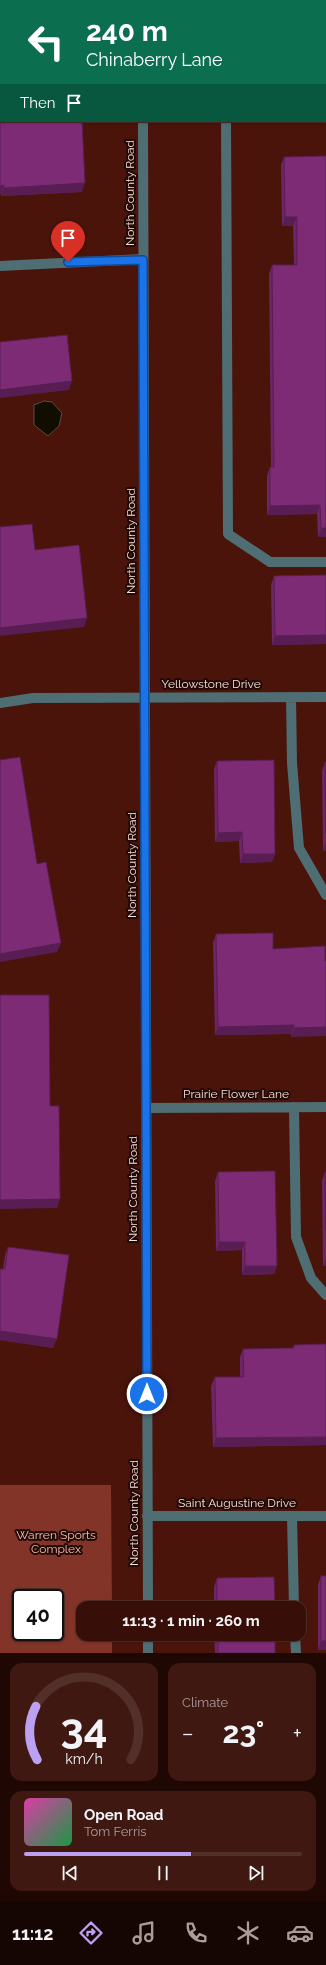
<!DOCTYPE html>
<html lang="en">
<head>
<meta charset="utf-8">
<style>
  :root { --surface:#380f08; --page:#3f1812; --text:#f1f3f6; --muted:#ab9c9c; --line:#522f29; --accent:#bca0f2 }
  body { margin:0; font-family:Raleway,sans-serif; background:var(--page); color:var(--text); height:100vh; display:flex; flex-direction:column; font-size:15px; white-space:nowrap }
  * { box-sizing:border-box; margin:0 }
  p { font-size:13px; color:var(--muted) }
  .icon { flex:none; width:22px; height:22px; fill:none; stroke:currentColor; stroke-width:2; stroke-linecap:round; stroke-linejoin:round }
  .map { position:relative; height:1653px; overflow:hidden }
  .side { display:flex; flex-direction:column; gap:10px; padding:10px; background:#1f0804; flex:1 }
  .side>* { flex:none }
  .top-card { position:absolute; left:0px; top:0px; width:326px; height:122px; box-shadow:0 1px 3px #0004,0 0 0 1px var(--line); background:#0b6e4f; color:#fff; overflow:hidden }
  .speed { position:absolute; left:12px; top:1589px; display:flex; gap:8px; font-size:20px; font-weight:700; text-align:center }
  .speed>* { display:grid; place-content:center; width:52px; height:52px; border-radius:50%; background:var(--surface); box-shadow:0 1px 3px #0004,0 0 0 1px var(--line); line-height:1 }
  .speed .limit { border:2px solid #111; border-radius:6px; background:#fff; color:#111 }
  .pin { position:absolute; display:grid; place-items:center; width:34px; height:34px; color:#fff; margin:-41px -17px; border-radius:50% 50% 50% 0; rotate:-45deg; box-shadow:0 0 4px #0007 }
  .pin .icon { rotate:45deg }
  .me { position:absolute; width:44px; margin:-22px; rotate:0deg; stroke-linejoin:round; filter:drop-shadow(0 0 3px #0008) }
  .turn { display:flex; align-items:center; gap:14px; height:84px; padding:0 20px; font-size:18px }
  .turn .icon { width:52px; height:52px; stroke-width:2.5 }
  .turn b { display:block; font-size:28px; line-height:34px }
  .then { display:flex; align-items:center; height:38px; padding:0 20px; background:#0003; gap:8px; font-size:15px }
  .big { font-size:30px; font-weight:700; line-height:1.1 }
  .side .widget { flex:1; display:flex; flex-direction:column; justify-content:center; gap:6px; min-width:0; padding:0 14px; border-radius:12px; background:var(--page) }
  .side .dial { align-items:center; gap:0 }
  .dial svg { height:104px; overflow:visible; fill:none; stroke:var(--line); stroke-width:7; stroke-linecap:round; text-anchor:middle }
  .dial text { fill:var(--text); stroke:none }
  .song { display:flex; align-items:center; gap:12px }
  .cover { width:48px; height:48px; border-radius:6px; background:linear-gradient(135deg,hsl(320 70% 55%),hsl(140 70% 35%)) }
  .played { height:4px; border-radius:2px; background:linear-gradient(90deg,var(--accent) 60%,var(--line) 60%) }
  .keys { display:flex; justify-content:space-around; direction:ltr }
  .heat { display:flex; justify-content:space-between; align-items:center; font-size:22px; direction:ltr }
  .side .tiles { flex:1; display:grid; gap:10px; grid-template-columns:1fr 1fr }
  .widget:last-child { grid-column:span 2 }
  .trip { position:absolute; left:76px; top:1601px; width:230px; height:40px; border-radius:12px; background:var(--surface); box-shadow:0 1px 3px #0004,0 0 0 1px var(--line); font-weight:700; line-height:40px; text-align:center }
  .dock { display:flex; height:64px; justify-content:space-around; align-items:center; background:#160603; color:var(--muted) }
  .dock .icon { width:28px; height:28px }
  .dock .active { color:var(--accent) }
  .dock b { font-size:18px; color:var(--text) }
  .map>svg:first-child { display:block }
</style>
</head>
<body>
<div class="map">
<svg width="326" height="1653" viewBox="0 0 326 1653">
  <rect width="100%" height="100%" fill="#4a140b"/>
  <path fill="#813427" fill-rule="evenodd" d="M0,1485H111L112,1608H83V1634H112V1653H0ZM21,1598H55V1632H21Z"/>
  <path fill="#120d01" stroke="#584c42" d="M44,401L52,402L62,413L59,426L48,436L34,425V405Z"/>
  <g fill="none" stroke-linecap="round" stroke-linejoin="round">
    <path stroke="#4e6e74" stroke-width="10" d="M142,0V1
      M87,1V0
      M247,1L248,0
      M0,45H1
      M143,121L148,1608
      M226,121L228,534L270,562H326
      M0,266L143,259
      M291,697L292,763L299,848L326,895
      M0,703L33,698L326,697
      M294,1107L296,1237L311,1278L326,1295
      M146,1108L326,1107
      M147,1516H326
      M292,1516L294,1608
      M148,1634V1653
      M295,1634L296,1653"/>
  </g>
  <path fill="#6c2565" d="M0,87L82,192L1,196V194H0Z
    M326,156V537H318L317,514L267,515V476L270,467H271L269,274L272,265H294L293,226H282L281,165L284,157Z
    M326,575V644L272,645L271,585L274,576Z
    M217,761L275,854L272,862L240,863L239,841L215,842L214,769Z
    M325,762H326V851H323L322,771Z
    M216,934L273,949L325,946L291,1037V1034L215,1035L213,943Z
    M218,1172L277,1266L274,1274L242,1275V1250L216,1251L215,1181Z
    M325,1172H326V1266H323L322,1181Z
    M8,1247L53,1348L0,1340V1269H3L5,1255Z
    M326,1344V1445L213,1447L211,1386L215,1377H240V1357L243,1349L293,1348L294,1345Z
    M321,1576L326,1650H318V1585Z
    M217,1578L275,1608H214V1587Z
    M214,1634H275V1653H215Z"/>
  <path fill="#581e53" d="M85,183L82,192L1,196L4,188Z
    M4,185L1,194H0V186Z
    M285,217H297L293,226H282Z
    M72,381L69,390L0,398V390Z
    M320,505L317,514L267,515L270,506Z
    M321,528H326V537H318Z
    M87,618L84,627L0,636V628Z
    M326,635V644L272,645L275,636Z
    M242,832L239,841L215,842L218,833Z
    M326,843V851H323Z
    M243,854H275L272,862L240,863Z
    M61,943L57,952L0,962V954Z
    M294,1025L291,1034L215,1035L218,1027Z
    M326,1027V1036L291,1037L294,1028Z
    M60,1199L57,1208L0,1209V1200Z
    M219,1242H245L242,1250L216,1251Z
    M326,1259V1266H323Z
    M245,1266H277L274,1274L242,1275Z
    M0,1331L57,1339L53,1348L0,1340Z
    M326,1437V1445L213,1447L216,1438Z
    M321,1641H326V1650H318Z"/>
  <path fill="#7e2b76" stroke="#581e53" d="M0,87H1V121H82L85,183L4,188V185L0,186Z
    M326,156V528H321L320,505L270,506V467H274L272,265H297V217H285L284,157Z
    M67,335L72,381L0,390V342Z
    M32,524L35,550L79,545L87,618L0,628V527Z
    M326,575V635L275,636L274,576Z
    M20,757L37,864L46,862L61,943L0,954V760Z
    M274,760L275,854H243L242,832L218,833L217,761Z
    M325,762H326V833Z
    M273,933V949L325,946V961H326V1027L294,1028V1025L218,1027L216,934Z
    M0,995H49L50,1106H59L60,1199L0,1200Z
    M275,1171L277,1266H245V1242H219L218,1172Z
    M325,1172H326V1230Z
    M8,1247L69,1255L57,1339L0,1331V1269H5Z
    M326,1344V1437L216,1438L215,1377H244L243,1349L294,1348V1345Z
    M321,1576H326V1641H321Z
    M274,1577L275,1608H217V1578Z
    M218,1634H275V1653H218Z"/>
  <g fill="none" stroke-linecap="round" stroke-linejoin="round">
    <defs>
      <path id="route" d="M68,262L143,260L147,1394"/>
    </defs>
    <use href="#route" stroke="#114b97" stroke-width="10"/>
    <use href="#route" stroke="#1a73e8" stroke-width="7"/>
  </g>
  <g text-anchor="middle" stroke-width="4" stroke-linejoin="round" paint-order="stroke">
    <g font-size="12" fill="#fbded8" stroke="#210a06">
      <text transform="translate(130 193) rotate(-90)" y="4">North County Road</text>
      <text transform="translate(131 541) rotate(-90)" y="4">North County Road</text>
      <text x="211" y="688">Yellowstone Drive</text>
      <text transform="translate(132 865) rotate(-90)" y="4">North County Road</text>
      <text x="236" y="1098">Prairie Flower Lane</text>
      <text transform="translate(133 1189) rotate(-90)" y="4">North County Road</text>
      <text x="237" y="1507">Saint Augustine Drive</text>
      <text transform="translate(134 1513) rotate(-90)" y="4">North County Road</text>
    </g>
    <g font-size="12" fill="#f7bcb0" stroke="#210a06">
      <text x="56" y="1539">Warren Sports<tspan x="56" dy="14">Complex</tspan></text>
    </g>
  </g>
</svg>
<div class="speed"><div class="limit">40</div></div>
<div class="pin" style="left:68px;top:262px;background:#d93025"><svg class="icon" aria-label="arrive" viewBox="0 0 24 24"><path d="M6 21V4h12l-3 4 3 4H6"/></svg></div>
<svg class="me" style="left:147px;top:1394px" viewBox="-20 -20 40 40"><circle r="17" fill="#1a73e8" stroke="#fff" stroke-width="3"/><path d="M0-11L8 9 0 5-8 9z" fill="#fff"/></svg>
<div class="trip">11:13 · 1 min · 260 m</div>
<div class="top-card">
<div class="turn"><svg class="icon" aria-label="left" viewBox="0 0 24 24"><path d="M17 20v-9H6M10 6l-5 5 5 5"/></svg><div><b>240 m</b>Chinaberry Lane</div></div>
<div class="then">Then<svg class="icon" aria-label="arrive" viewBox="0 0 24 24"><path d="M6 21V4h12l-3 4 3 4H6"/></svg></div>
</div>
</div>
<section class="side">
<div class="tiles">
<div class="widget dial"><svg viewBox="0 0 100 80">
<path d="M14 69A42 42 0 1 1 86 69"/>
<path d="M14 69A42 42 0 0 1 13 28" stroke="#bca0f2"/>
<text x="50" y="56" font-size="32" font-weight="700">34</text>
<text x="50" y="72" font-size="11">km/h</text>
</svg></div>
<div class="widget"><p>Climate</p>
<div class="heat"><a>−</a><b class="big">23°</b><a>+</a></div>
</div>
<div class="widget">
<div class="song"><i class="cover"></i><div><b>Open Road</b><p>Tom Ferris</p></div></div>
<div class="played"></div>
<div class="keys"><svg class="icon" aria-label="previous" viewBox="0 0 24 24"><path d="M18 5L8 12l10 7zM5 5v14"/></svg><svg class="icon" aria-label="pause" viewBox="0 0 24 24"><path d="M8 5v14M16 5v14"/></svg><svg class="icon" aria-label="next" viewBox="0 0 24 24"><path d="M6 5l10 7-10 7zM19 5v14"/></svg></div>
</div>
</div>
</section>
<nav class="dock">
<b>11:12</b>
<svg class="icon active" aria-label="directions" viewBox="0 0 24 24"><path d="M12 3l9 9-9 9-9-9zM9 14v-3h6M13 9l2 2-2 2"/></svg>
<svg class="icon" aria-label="music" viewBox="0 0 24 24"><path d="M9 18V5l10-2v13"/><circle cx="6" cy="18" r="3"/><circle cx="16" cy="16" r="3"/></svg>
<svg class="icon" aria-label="phone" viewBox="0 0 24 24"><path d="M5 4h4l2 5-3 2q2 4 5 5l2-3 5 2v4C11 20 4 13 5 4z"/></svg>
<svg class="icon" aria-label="climate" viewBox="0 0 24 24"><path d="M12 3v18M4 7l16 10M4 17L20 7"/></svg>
<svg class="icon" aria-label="car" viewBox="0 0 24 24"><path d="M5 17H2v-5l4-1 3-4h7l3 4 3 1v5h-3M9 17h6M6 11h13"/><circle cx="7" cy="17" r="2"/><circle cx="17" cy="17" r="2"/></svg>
</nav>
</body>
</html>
